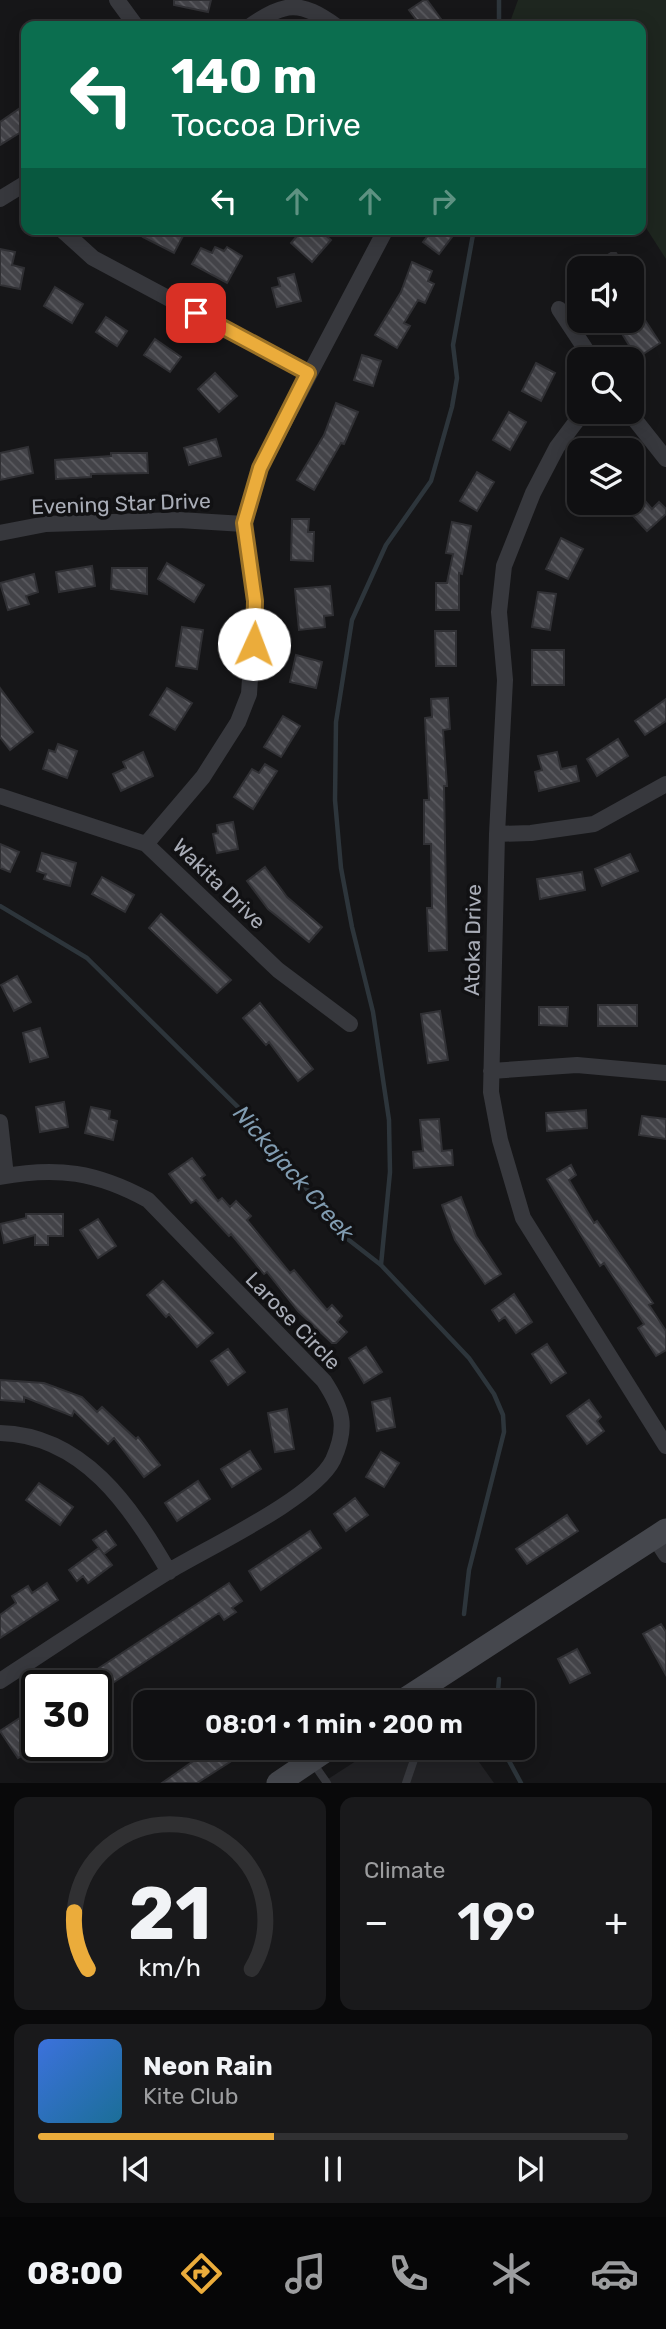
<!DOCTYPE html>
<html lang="en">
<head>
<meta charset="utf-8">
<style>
  :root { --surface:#101012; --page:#19191b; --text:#f1f3f6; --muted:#9c9d9f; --line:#303032; --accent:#ebac3b }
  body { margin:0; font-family:Rubik,sans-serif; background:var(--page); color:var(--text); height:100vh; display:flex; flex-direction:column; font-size:26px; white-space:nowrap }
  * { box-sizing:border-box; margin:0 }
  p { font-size:23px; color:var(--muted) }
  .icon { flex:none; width:38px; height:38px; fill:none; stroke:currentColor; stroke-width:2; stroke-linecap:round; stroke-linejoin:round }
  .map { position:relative; height:1783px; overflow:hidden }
  .side { display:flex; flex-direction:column; gap:14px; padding:14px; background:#09090a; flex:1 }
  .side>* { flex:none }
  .banner { position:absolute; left:21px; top:21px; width:625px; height:214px; border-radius:14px; box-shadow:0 4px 18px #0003,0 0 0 2px var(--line); background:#0b6e4f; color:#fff; overflow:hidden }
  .controls { position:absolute; left:567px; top:256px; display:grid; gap:14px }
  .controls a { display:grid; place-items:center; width:77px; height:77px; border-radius:14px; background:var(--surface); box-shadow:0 4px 18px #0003,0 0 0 2px var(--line); font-size:35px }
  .speed { position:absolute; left:21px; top:1670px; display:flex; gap:14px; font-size:35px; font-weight:700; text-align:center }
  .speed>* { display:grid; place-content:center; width:91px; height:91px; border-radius:50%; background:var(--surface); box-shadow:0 4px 18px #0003,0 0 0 2px var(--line); line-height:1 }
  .speed .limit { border:4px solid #111; border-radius:10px; background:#fff; color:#111 }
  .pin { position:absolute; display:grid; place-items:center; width:60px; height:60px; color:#fff; margin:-30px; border-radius:14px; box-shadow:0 4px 10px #0006 }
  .me { position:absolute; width:77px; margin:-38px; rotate:2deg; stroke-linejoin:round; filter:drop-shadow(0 0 5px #0008) }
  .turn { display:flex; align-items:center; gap:24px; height:147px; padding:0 35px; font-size:32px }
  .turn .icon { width:91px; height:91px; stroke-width:2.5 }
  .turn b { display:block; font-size:49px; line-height:60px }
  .lanes { display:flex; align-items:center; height:66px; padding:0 35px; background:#0003; justify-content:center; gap:35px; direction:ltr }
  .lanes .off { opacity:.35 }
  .big { font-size:52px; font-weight:600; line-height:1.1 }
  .side .card { flex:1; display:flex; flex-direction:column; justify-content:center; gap:10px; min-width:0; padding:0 24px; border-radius:14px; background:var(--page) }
  .side .dial { align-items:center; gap:0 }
  .dial svg { height:182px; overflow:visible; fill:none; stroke:var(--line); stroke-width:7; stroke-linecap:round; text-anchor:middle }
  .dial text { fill:var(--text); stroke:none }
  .song { display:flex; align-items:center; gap:21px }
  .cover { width:84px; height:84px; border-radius:10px; background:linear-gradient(135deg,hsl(220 70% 55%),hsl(200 70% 35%)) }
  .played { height:7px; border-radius:4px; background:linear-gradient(90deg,var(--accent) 40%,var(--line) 40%) }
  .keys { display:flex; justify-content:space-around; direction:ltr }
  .heat { display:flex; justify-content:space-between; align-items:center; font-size:38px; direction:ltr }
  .side .tiles { flex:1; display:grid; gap:14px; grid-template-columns:1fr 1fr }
  .card:last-child { grid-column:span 2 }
  .trip { position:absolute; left:133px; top:1690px; width:402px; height:70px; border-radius:14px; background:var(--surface); box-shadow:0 4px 18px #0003,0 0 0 2px var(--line); font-weight:600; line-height:70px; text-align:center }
  .menu { display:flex; height:112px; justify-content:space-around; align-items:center; background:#060607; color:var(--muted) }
  .menu .icon { width:49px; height:49px }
  .menu .current { color:var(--accent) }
  .menu b { font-size:32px; color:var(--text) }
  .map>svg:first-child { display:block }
</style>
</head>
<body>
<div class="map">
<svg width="666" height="1783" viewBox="0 0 666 1783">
  <defs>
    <pattern id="building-back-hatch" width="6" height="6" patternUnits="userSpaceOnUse" patternTransform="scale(1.75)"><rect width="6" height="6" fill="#434348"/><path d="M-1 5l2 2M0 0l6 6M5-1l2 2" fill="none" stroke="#5b5b60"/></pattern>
  </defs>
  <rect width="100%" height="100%" fill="#161618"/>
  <path fill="#222225" d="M376,1748H469L494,1783H322Z"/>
  <path fill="#1e261f" d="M518,0H666V259L641,220L640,26H513L510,22Z"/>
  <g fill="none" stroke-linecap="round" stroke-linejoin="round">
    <path stroke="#2d353b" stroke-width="4.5" d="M499,0V26
      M0,906L87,958L255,1124L345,1237L381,1265L469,1358L494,1394L503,1415L504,1432L469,1570L464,1614
      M381,1265L390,1172L389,1120L373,1012L352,927L341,868L335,800L336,722L352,620L386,545L431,481L452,407L457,378L453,345L474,229
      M497,1703L499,1679
      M502,1748L521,1783"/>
  </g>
  <path fill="url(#building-back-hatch)" stroke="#303034" stroke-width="2" d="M174,0H211L208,12L174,5Z
    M424,0H427L446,26H421L409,10Z
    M26,104V129L0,145V122Z
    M148,229H169L183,236L174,253L143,237Z
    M303,229H318L331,240L312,262L291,243Z
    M433,229H458L439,254L423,242Z
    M215,247L224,251L227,247L242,256L227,283L192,264L201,248L212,253Z
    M0,249L15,252L12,265L24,268L20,289L0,285Z
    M611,253H616L625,268H603L598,261Z
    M412,262L432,271L428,281L434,284L425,303L418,300L404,323L410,326L397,348L375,335L401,292Z
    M294,274L301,301L277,307L272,288L280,286L278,278Z
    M55,287L83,304L72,323L44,306Z
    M106,317L127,331L117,346L96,332Z
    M643,317L660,343L637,358L621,332Z
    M155,339L181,357L170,372L144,355Z
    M362,355L381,361L373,386L354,380Z
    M536,363L555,373L541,401L522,391Z
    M215,373L237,396L219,412L198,389Z
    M336,403L358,412L344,444L341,443L314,490L297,480L324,435Z
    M509,412L526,422L510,450L493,440Z
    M216,439L221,456L189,465L184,448Z
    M28,447L33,473L0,480V453Z
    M111,453H147L148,473L91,474V477L56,479L55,460L111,456Z
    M477,472L494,482L477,511L460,501Z
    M639,494L652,509L659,502L666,509V514L647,531L625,507Z
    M292,519H309L308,532H314L313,561L291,560Z
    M452,522L471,526L462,574L459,573V610H436V583H447L453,554L446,553Z
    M561,538L583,549L568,579L546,569Z
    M167,563L204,585L194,602L158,579Z
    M92,566L95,586L59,592L56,572Z
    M112,568H147V594L111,589Z
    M34,574L38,592L26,596L29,604L8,610L0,583Z
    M330,586L333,615L324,616L325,627L299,630L295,589Z
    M538,592L556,594L550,630L532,627Z
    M182,627L203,630L197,669L176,666Z
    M435,631H456V666H436Z
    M532,650H564V685H532Z
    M296,655L322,662L316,688L290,682Z
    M0,688L33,732L10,750L0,737Z
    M167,688L192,703L175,730L150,715Z
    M448,698L450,729L443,730L447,786H444L447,950L429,951L427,908H432L431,844H424V800H429L425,718L432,717L431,699Z
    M666,699V721L645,735L635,721Z
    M283,716L300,726L281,757L264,747Z
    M618,739L628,756L597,776L587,759Z
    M58,744L77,751L67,778L43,769L49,750L55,752Z
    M143,752L153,776L121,791L113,774L126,768L123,762Z
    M557,752L561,769L576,766L579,781L539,791L535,772L542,770L538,756Z
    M265,764L277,771L253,809L234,797L252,769L259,773Z
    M233,822L238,849L217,853L213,834L218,833L217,825Z
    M0,844L19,852L10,872L0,868Z
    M42,853L76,863L70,886L44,879L46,874L37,871Z
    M630,854L638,871L602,886L595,869Z
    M265,867L287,897L322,927L309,942L268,909L247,881Z
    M582,872L585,890L540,899L537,879Z
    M102,877L134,895L125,912L92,894Z
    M161,914L231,980L217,993L149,928Z
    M17,976L31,1002L14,1011L1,985Z
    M260,1003L313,1069L298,1081L269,1042L266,1045L243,1018Z
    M598,1005H637V1026H598Z
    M539,1007H568L567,1026L539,1025Z
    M440,1011L448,1060L428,1063L421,1014Z
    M40,1028L48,1057L30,1062L23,1033Z
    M64,1102L68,1127L40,1132L36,1107Z
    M91,1107L110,1111L109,1119L117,1121L113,1140L85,1133Z
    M586,1110L587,1128L547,1131L546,1113Z
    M642,1116L666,1119V1139L639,1135Z
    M439,1119L442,1151L452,1150L453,1165L414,1168L413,1152L423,1151L420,1120Z
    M192,1158L205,1175L201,1178L218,1201L222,1198L230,1207L236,1201L251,1216L247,1220L290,1273L294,1270L327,1310L332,1305L342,1316L337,1322L347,1332L336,1343H332L298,1311L267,1272L264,1274L231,1234L229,1236L196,1200L191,1203L169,1174Z
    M571,1165L576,1175L569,1180L594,1223L597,1221L653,1303L649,1305L666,1331V1350L656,1356L638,1328L644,1324L604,1263L600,1266L547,1179Z
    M461,1197L476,1236L501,1274L485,1284L455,1240L442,1205Z
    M26,1214H63V1236H48V1245H35V1235L4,1243L0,1224L26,1218Z
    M98,1219L116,1246L98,1258L80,1230Z
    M163,1281L213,1333L197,1347L169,1314L166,1317L147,1295Z
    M514,1294L532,1322L516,1333L505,1317L499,1321L492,1310Z
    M547,1344L566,1373L551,1383L532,1354Z
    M366,1347L382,1372L364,1383L349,1358Z
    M228,1349L245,1372L228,1385L211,1361Z
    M0,1380L44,1383L82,1397L97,1412L102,1407L136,1439L138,1437L160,1465L144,1477L114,1438L108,1444L74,1411L72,1416L24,1397V1402L0,1400Z
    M390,1398L395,1427L377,1431L372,1402Z
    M589,1400L601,1417L597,1421L604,1431L587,1444L567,1416Z
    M287,1409L294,1449L275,1452L268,1413Z
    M250,1451L261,1469L232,1487L221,1469Z
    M381,1452L399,1463L384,1487L366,1477Z
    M198,1481L210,1499L177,1521L165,1503Z
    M39,1483L73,1507L60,1525L26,1500Z
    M355,1498L368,1515L346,1531L334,1514Z
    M567,1515L578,1531L527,1564L516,1549Z
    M106,1531L116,1545L104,1554L93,1540Z
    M310,1531L321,1548L261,1590L249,1571Z
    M99,1548L112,1565L88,1583L83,1576L77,1581L69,1570Z
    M47,1583L58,1600L0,1638V1615L16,1603L12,1596L28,1586L32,1593Z
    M229,1583L242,1601L232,1608L236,1612L224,1620L219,1613L96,1694V1685H73Z
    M661,1624L666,1632V1675L643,1634Z
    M577,1649L590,1673L570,1683L558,1659Z
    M23,1716L38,1745L18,1758L0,1731Z
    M212,1748H221L230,1762L197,1783H162Z"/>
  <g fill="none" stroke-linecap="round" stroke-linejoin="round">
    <path stroke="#37383d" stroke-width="8" d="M313,1763L327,1783
      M406,1783L418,1748"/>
    <path stroke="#37383d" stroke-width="16" d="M117,0L136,26
      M250,26C285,2 300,0 336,26
      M0,199L26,183
      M61,229L93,258L308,373
      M559,309L592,359
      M584,411L557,447L533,493L504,566L499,612L505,680L497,834L491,1092L500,1140L523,1218L666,1446
      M628,411L666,459
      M0,533L46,524L179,520L244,524
      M0,796L146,844L278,970L350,1024
      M497,834L531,833L594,824L666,784
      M146,844L203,777L238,722L249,694L255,601L244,524L260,468L386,229
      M491,1071L577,1065L666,1073
      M0,1122L6,1176
      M0,1177C57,1166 97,1172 148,1200L324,1381C343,1410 348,1427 333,1460C314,1498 209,1547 171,1570C113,1606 57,1644 0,1681
      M0,1433C83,1435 131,1506 169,1572
      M655,1538L666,1555"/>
    <path stroke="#45474d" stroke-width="23" d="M399,1703L666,1530
      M278,1783L330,1748"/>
  </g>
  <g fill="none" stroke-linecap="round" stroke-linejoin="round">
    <defs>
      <path id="route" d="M196,313L308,373L260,468L244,523L255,601L254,644"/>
    </defs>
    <use href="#route" stroke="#997026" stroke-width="18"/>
    <use href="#route" stroke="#ebac3b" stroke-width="12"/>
  </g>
  <g text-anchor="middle" stroke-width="7" stroke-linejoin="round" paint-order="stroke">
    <g font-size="21" fill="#a9adb7" stroke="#111113">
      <text transform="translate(121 504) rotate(-2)" y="7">Evening Star Drive</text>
      <text transform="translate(219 884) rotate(44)" y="7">Wakita Drive</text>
      <text transform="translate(473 940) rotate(-89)" y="7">Atoka Drive</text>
      <text transform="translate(293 1321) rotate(46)" y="7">Larose Circle</text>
    </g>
    <g font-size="23" font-style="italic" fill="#819cb1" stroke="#111113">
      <text transform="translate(294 1173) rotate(49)" y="8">Nickajack Creek</text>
    </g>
  </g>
</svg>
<div class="controls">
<a><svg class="icon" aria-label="sound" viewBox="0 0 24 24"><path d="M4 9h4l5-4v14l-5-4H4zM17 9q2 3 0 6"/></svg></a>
<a><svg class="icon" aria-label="search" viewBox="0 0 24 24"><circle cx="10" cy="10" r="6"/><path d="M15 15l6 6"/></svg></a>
<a><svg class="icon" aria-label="layers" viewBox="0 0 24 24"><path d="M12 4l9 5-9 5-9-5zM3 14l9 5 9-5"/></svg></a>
</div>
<div class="speed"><div class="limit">30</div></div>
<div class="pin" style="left:196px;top:313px;background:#d93025"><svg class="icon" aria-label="arrive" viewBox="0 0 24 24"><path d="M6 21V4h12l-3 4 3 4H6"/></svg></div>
<svg class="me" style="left:254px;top:644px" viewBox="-20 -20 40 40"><circle r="19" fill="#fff"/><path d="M0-13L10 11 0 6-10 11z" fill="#ebac3b"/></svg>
<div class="trip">08:01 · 1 min · 200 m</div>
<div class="banner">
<div class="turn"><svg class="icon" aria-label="left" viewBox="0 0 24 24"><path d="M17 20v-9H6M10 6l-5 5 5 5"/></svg><div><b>140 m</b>Toccoa Drive</div></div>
<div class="lanes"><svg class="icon" aria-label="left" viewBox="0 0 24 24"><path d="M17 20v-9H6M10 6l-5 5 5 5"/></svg><svg class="icon off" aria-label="ahead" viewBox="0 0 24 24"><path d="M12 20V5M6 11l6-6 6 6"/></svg><svg class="icon off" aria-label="ahead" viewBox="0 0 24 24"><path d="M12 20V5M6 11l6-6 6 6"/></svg><svg class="icon off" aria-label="right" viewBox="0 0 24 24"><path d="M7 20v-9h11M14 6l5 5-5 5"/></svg></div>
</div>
</div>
<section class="side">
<div class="tiles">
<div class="card dial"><svg viewBox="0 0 100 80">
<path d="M14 69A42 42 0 1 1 86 69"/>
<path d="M14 69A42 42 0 0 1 8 44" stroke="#ebac3b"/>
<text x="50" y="56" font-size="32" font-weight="700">21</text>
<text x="50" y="72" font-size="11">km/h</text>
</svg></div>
<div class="card"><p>Climate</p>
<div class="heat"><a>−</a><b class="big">19°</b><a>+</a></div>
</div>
<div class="card">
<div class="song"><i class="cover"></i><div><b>Neon Rain</b><p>Kite Club</p></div></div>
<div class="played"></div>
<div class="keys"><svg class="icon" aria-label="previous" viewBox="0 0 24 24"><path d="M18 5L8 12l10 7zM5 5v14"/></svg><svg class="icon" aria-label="pause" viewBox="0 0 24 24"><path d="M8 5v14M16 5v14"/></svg><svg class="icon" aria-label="next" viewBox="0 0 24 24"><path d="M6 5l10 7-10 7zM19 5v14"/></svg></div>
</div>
</div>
</section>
<nav class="menu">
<b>08:00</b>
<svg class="icon current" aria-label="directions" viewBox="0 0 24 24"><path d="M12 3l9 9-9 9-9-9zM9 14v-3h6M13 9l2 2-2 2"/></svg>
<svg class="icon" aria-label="music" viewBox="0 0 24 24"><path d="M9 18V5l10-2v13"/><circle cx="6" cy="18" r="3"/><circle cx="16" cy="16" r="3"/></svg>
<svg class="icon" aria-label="phone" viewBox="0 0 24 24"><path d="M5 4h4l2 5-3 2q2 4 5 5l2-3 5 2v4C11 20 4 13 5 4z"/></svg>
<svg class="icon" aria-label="climate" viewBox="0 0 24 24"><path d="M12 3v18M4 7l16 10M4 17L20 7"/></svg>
<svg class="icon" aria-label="car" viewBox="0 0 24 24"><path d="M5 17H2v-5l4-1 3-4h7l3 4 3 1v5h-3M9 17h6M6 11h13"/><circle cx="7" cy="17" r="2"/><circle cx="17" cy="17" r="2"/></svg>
</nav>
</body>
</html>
